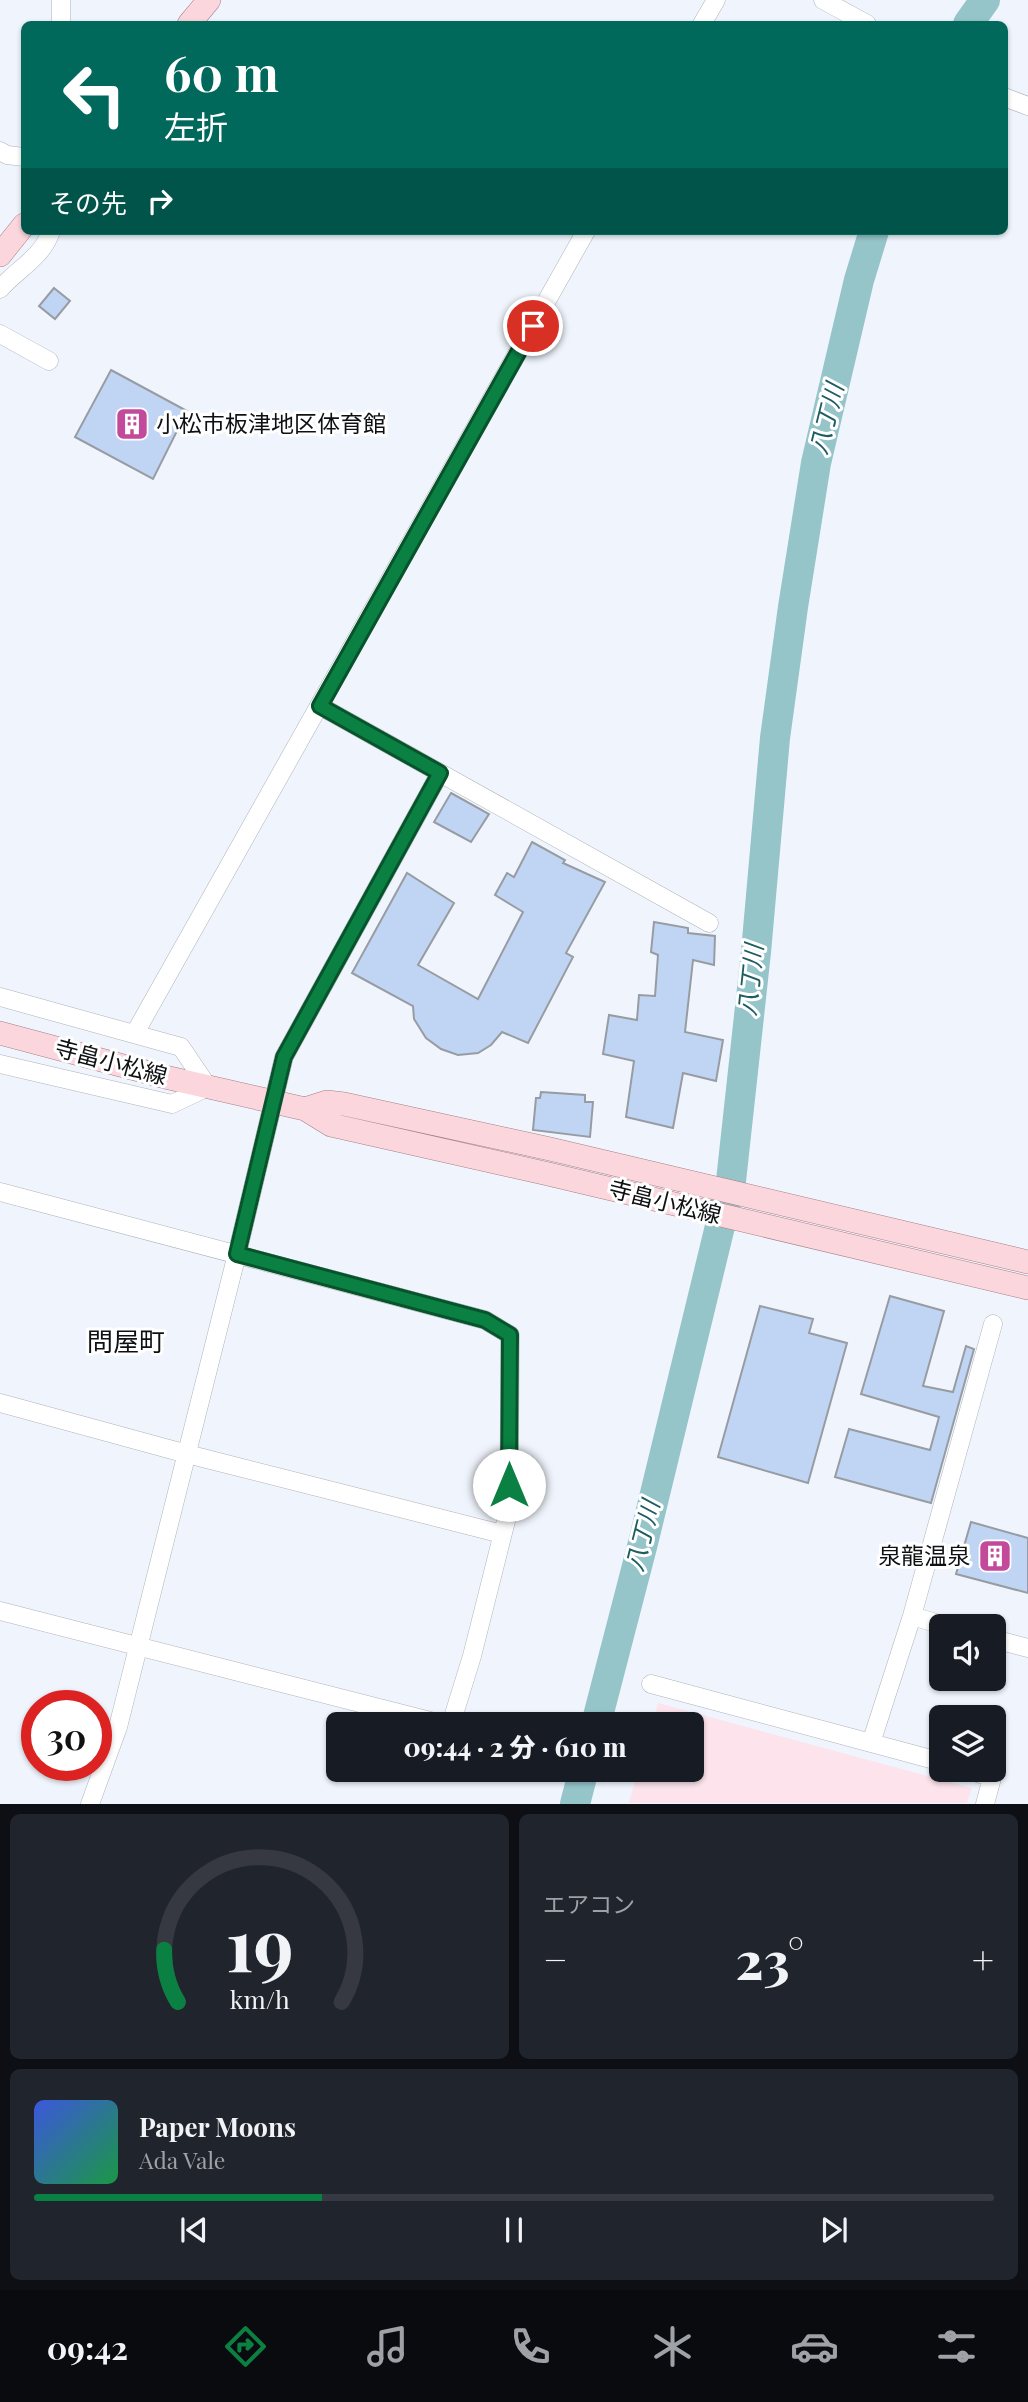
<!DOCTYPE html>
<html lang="ja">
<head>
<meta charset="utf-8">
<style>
  :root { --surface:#171b24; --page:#20242c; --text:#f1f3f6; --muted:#9ea1a6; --line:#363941; --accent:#0b8043 }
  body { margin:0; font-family:"Playfair Display","Noto Sans JP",serif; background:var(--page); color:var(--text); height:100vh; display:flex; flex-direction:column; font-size:26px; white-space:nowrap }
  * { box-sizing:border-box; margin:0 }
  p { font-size:23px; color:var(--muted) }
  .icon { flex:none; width:38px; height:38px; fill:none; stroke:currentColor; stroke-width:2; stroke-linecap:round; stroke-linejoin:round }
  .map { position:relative; height:1804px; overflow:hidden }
  .panel { display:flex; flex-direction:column; gap:10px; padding:10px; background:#0d0f14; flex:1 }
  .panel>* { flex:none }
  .banner { position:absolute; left:21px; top:21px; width:987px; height:214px; border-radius:10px; box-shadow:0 2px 5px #0004; background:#00695c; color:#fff; overflow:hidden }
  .buttons { position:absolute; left:929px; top:1614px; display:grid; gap:14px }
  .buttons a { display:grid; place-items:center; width:77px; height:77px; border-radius:10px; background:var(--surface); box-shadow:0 2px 5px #0004; font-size:35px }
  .speed { position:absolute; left:21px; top:1690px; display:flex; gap:14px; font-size:35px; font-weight:700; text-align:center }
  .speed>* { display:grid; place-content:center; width:91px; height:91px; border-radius:50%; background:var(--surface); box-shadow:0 2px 5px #0004; line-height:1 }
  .speed .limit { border:10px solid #d22; background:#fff; color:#111 }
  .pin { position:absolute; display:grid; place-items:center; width:60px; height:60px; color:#fff; margin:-30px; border:4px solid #fff; border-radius:50%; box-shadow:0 2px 7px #0007 }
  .me { position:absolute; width:77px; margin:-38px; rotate:0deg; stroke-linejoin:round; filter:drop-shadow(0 0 5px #0008) }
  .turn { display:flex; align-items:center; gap:24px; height:147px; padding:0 28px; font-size:32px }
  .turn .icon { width:91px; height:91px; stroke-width:2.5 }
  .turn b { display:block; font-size:49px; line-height:60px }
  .then { display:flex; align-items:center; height:66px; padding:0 28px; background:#0003; gap:14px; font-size:26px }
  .big { font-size:52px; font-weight:800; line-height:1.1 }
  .panel .tile { flex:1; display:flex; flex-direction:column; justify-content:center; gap:10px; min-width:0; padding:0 24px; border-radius:10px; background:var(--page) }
  .panel .dial { align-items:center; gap:0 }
  .dial svg { height:182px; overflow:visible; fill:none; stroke:var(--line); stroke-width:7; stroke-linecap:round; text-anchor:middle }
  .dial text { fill:var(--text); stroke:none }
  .song { display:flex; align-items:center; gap:21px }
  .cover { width:84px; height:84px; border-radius:10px; background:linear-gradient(135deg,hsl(230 70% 55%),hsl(140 70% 35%)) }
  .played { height:7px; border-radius:4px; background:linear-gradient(90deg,var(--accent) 30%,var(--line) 30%) }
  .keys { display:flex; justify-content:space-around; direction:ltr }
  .heat { display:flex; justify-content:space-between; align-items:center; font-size:38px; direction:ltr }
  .panel .tiles { flex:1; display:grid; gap:10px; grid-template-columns:1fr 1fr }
  .tile:last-child { grid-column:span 2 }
  .trip { position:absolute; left:326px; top:1712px; width:378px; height:70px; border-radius:10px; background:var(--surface); box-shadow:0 2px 5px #0004; font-weight:800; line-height:70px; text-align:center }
  .menu { display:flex; height:112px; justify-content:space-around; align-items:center; background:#090b0e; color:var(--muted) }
  .menu .icon { width:49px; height:49px }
  .menu .current { color:var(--accent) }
  .menu b { font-size:32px; color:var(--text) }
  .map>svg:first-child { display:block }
</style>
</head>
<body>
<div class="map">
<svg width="1028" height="1804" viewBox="0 0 1028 1804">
  <rect width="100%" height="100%" fill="#f0f5fd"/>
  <path fill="#fce3ec" d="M658,1703L972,1788L967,1803H629L638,1769H691V1724H652Z"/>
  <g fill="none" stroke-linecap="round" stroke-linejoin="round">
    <path stroke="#95c4c9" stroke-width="30" d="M968,24L985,0
      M596,1724L643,1543L731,1181L756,952L775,738L793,607L816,463L859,280L874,231
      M575,1804L584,1769"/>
  </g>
  <path fill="#c0d5f4" stroke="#979ca3" stroke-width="2" d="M54,288L70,301L55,319L39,306Z
    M111,370L187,411L153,479L75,437Z
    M451,793L489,814L471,842L434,822Z
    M532,842L565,860L563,863L605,882L566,953L573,957L528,1043L502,1032L491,1045L478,1053L458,1055L441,1049L426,1038L414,1019L413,1006L352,973L407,873L454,903L418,965L478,999L523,912L495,895L507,873L514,877Z
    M654,922L688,928V933L715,936L714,965L693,960L685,1032L723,1040L716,1081L683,1073L673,1128L626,1117L634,1061L603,1054L609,1015L637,1020L639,995L655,996L658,955L651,952Z
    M541,1092L585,1095V1102H593L590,1137L533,1130L536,1098H540Z
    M890,1296L944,1311L923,1386L953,1392L966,1346L974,1349L931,1503L835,1477L849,1429L930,1450L939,1417L861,1394Z
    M760,1306L813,1319L809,1333L847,1343L808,1483L718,1457Z
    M971,1522L1028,1538V1593L956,1574Z"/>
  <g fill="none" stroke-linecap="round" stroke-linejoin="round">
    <defs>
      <path id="minor" d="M823,0L867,24
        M61,24V0
        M702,24L716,0
        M1004,97L1028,106
        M0,151L7,155L24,157
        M0,289C16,270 43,257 51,231
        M0,334L49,361
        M320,706L709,923
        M0,997L181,1047L208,1087L172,1104L0,1064
        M135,1033L586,231
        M0,1192L485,1320L510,1335L509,1509L472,1656L451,1724
        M0,1403L187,1454L502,1534
        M0,1611L442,1724
        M946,1626L912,1616L993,1324
        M994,1639L1028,1648
        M651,1684L942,1762
        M871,1743L912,1616
        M966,1769L992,1778L985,1804
        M90,1804L118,1727L237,1254L284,1057L440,773"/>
      <path id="major" d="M189,24L209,0
        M0,255L24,225
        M0,1033L165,1077L305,1109L331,1125L544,1173L1028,1288
        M305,1109L327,1102L344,1104L550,1149L1028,1262"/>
    </defs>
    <use href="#minor" stroke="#aeb3ba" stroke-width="19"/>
    <use href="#major" stroke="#a67f86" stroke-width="24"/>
    <use href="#minor" stroke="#fff" stroke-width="18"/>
    <use href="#major" stroke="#fbd6dc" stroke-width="23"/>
  </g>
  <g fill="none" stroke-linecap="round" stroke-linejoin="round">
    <defs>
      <path id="route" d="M509,1485L510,1335L485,1320L237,1254L284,1057L440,773L320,706L533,326"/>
    </defs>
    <use href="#route" stroke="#07532c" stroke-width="18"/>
    <use href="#route" stroke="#0b8043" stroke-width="12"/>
  </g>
  <defs>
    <symbol id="building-square" viewBox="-11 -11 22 22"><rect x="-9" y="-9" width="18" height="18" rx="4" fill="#c3499b" stroke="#fff"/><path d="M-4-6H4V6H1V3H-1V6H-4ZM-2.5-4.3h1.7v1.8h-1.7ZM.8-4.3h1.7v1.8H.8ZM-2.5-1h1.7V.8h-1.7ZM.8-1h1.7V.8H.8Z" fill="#fff"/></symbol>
  </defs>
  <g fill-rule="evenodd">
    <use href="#building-square" x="113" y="405" width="38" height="38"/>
    <use href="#building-square" x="976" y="1537" width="38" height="38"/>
  </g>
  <g text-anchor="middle" stroke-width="6" stroke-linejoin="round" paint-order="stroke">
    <g font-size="23" fill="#0e1012" stroke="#fff" text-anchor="start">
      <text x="156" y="432">小松市板津地区体育館</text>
      <text x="970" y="1564" text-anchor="end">泉龍温泉</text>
    </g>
    <g font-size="23" fill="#0e1012" stroke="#fff">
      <text transform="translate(111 1062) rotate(15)" y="8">寺畠小松線</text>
      <text transform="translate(665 1202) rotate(14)" y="8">寺畠小松線</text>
    </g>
    <g font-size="24" font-style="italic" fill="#1c5c62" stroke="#fff">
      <text transform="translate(827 419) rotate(-76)" y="8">八丁川</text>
      <text transform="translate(751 980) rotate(-84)" y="8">八丁川</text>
      <text transform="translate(643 1536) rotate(-76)" y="8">八丁川</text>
    </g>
    <g font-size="26" fill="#0e1012" stroke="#fff">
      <text x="126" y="1351">問屋町</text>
    </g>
  </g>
</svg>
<div class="buttons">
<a><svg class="icon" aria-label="sound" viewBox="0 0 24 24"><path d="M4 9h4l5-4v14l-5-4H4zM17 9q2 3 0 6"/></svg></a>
<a><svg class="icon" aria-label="layers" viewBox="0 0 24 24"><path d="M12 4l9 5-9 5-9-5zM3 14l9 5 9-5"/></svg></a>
</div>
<div class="speed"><div class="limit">30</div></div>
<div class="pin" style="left:533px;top:326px;background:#d93025"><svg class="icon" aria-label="arrive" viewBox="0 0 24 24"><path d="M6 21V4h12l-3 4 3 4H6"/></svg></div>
<svg class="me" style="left:509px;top:1485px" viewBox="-20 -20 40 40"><circle r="19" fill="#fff"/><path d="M0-13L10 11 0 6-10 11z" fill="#0b8043"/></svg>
<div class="trip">09:44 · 2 分 · 610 m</div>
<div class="banner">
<div class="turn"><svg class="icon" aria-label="left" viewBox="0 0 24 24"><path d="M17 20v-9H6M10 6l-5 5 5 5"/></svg><div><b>60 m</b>左折</div></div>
<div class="then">その先<svg class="icon" aria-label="right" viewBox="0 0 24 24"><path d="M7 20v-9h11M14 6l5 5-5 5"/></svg></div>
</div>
</div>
<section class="panel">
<div class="tiles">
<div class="tile dial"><svg viewBox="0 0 100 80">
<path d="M14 69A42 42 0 1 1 86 69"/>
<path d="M14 69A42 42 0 0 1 8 46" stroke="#0b8043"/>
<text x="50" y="56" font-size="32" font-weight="700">19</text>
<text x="50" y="72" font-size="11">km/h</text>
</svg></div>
<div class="tile"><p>エアコン</p>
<div class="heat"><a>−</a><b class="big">23°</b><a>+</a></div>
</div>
<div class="tile">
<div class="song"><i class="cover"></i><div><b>Paper Moons</b><p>Ada Vale</p></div></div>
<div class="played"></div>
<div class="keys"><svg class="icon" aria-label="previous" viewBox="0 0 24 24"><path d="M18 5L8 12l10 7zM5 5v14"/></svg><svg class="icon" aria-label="pause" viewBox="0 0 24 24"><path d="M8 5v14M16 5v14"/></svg><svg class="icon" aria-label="next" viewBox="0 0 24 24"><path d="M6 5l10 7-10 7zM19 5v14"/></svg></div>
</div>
</div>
</section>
<nav class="menu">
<b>09:42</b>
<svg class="icon current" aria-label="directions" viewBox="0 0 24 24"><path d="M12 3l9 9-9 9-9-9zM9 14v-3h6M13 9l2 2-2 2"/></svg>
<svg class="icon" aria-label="music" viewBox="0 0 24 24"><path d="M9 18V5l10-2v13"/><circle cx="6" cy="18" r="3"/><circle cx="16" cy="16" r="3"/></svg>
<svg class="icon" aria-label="phone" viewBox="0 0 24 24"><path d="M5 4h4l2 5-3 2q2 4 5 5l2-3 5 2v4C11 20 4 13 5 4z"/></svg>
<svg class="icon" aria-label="climate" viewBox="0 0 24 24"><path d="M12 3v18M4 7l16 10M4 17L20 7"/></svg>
<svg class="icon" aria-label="car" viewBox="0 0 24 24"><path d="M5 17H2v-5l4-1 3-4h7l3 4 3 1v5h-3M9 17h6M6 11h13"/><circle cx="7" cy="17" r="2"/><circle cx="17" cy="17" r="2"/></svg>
<svg class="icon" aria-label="filters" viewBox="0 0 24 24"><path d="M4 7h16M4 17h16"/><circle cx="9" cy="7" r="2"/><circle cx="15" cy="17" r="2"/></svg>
</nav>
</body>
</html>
